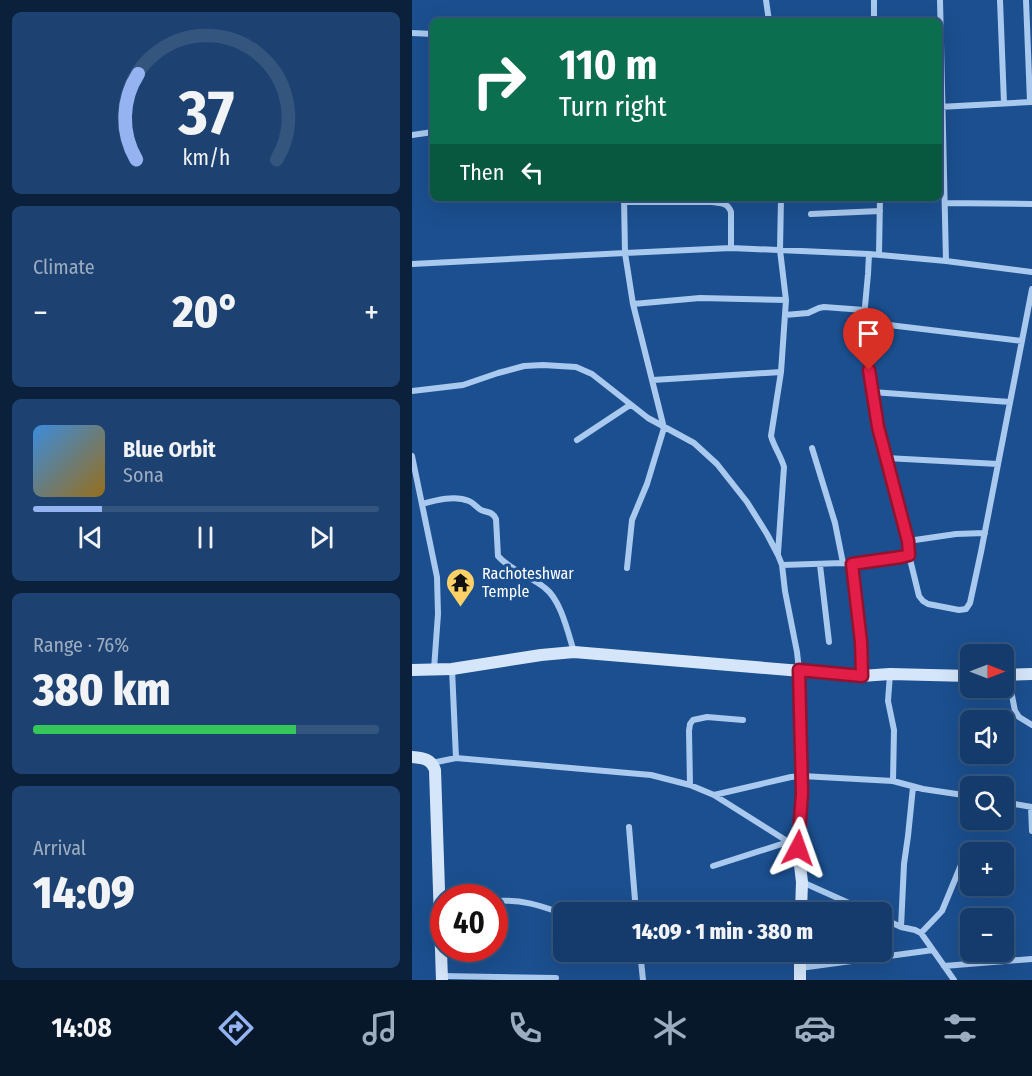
<!DOCTYPE html>
<html lang="en">
<head>
<meta charset="utf-8">
<style>
  :root { --surface:#143b6b; --page:#1d4271; --text:#f1f3f6; --muted:#9dadc1; --line:#33557e; --accent:#95b2f1 }
  body { margin:0; font-family:"Fira Sans Condensed",sans-serif; background:var(--page); color:var(--text); height:100vh; display:flex; flex-direction:column; font-size:22px; white-space:nowrap }
  * { box-sizing:border-box; margin:0 }
  p { font-size:20px; color:var(--muted) }
  .icon { flex:none; width:33px; height:33px; fill:none; stroke:currentColor; stroke-width:2; stroke-linecap:round; stroke-linejoin:round }
  .map { position:relative; flex:1; overflow:hidden }
  .panel { display:flex; flex-direction:column; gap:12px; padding:12px; background:#0b203b; width:412px }
  .panel>* { flex:none }
  .hud { position:absolute; left:18px; top:18px; width:512px; height:183px; border-radius:9px; box-shadow:0 6px 24px #0002,0 0 0 2px var(--line); background:#0b6e4f; color:#fff; overflow:hidden }
  .needle { width:39px; rotate:90deg }
  .controls { position:absolute; left:548px; top:644px; display:grid; gap:12px }
  .controls a { display:grid; place-items:center; width:54px; height:54px; border-radius:9px; background:var(--surface); box-shadow:0 6px 24px #0002,0 0 0 2px var(--line); font-size:30px }
  .speed { position:absolute; left:18px; top:884px; display:flex; gap:12px; font-size:30px; font-weight:700; text-align:center }
  .speed>* { display:grid; place-content:center; width:78px; height:78px; border-radius:50%; background:var(--surface); box-shadow:0 6px 24px #0002,0 0 0 2px var(--line); line-height:1 }
  .speed .limit { border:9px solid #d22; background:#fff; color:#111 }
  .pin { position:absolute; display:grid; place-items:center; width:51px; height:51px; color:#fff; margin:-62px -26px; border-radius:50% 50% 50% 0; rotate:-45deg; box-shadow:0 0 6px #0007 }
  .pin .icon { rotate:45deg }
  .me { position:absolute; width:66px; margin:-33px; rotate:4deg; stroke-linejoin:round; filter:drop-shadow(0 0 4px #0008) }
  .turn { display:flex; align-items:center; gap:21px; height:126px; padding:0 30px; font-size:27px }
  .turn .icon { width:78px; height:78px; stroke-width:2.5 }
  .turn b { display:block; font-size:42px; line-height:51px }
  .then { display:flex; align-items:center; height:57px; padding:0 30px; background:#0003; gap:12px; font-size:22px }
  .big { font-size:45px; font-weight:800; line-height:1.1 }
  .panel .tile { flex:1; display:flex; flex-direction:column; justify-content:center; gap:9px; min-width:0; padding:0 21px; border-radius:9px; background:var(--page) }
  .panel .dial { align-items:center; gap:0 }
  .dial svg { height:156px; overflow:visible; fill:none; stroke:var(--line); stroke-width:7; stroke-linecap:round; text-anchor:middle }
  .dial text { fill:var(--text); stroke:none }
  .song { display:flex; align-items:center; gap:18px }
  .cover { width:72px; height:72px; border-radius:9px; background:linear-gradient(135deg,hsl(210 70% 55%),hsl(40 70% 35%)) }
  .played { height:6px; border-radius:3px; background:linear-gradient(90deg,var(--accent) 20%,var(--line) 20%) }
  .keys { display:flex; justify-content:space-around; direction:ltr }
  .heat { display:flex; justify-content:space-between; align-items:center; font-size:33px; direction:ltr }
  .charge { height:9px; border-radius:4px; background:linear-gradient(90deg,#34c759 76%,var(--line) 0) }
  .trip { position:absolute; left:141px; top:902px; width:339px; height:60px; border-radius:9px; background:var(--surface); box-shadow:0 6px 24px #0002,0 0 0 2px var(--line); font-weight:800; line-height:60px; text-align:center }
  .menu { display:flex; height:96px; justify-content:space-around; align-items:center; background:#08182b; color:var(--muted) }
  .menu .icon { width:42px; height:42px }
  .menu .on { color:var(--accent) }
  .menu b { font-size:27px; color:var(--text) }
  main { display:flex; flex:1; min-height:0 }
  .map>svg:first-child { display:block }
</style>
</head>
<body>
<main>
<section class="panel">
<div class="tile dial"><svg viewBox="0 0 100 80">
<path d="M14 69A42 42 0 1 1 86 69"/>
<path d="M14 69A42 42 0 0 1 15 25" stroke="#95b2f1"/>
<text x="50" y="56" font-size="32" font-weight="700">37</text>
<text x="50" y="72" font-size="11">km/h</text>
</svg></div>
<div class="tile"><p>Climate</p>
<div class="heat"><a>−</a><b class="big">20°</b><a>+</a></div>
</div>
<div class="tile">
<div class="song"><i class="cover"></i><div><b>Blue Orbit</b><p>Sona</p></div></div>
<div class="played"></div>
<div class="keys"><svg class="icon" aria-label="previous" viewBox="0 0 24 24"><path d="M18 5L8 12l10 7zM5 5v14"/></svg><svg class="icon" aria-label="pause" viewBox="0 0 24 24"><path d="M8 5v14M16 5v14"/></svg><svg class="icon" aria-label="next" viewBox="0 0 24 24"><path d="M6 5l10 7-10 7zM19 5v14"/></svg></div>
</div>
<div class="tile"><p>Range · 76%</p><b class="big">380 km</b><div class="charge"></div></div>
<div class="tile"><p>Arrival</p><b class="big">14:09</b></div>
</section>
<div class="map">
<svg width="620" height="980" viewBox="0 0 620 980">
  <rect width="100%" height="100%" fill="#1b4f8f"/>
  <g fill="none" stroke-linecap="round" stroke-linejoin="round">
    <path stroke="#a9c9ee" stroke-width="6" d="M354,0L357,21
      M528,0L534,261
      M588,0L592,103
      M614,0L618,102
      M462,21V0
      M0,33L21,34
      M527,107L620,102
      M0,135L21,132
      M300,199V202C309,203 316,203 319,212V248
      M212,202H300
      M533,203L620,204
      M399,214L468,211
      M457,254L456,274L452,317L454,348L466,427L487,510L496,541L497,555L507,596L511,601L516,604L547,610L554,609L558,603L569,552L620,289
      M467,254L468,198
      M0,264L213,253L212,198
      M221,304L288,298L374,300
      M373,315L396,313L407,308L412,307L452,310
      M452,322L610,341
      M241,380L369,372
      M0,391L51,385L86,373L112,366L131,365L164,367L180,374L236,418L282,443L305,464L335,502L355,534L366,555L370,565L373,591L385,652L387,670
      M460,392L598,402
      M165,440L218,405
      M400,448L423,523L431,563
      M0,456L25,577L26,614L22,669
      M474,458L586,464
      M10,504C24,500 43,495 57,501C62,503 64,507 69,510C76,513 80,511 84,519L86,556C98,570 118,576 133,588C149,600 156,633 162,652
      M496,541L544,534L573,533
      M366,553L372,467C369,456 362,447 359,436L369,372L374,300L368,250L369,198
      M440,564L449,642V676
      M370,565L431,563L440,564L489,557L497,555
      M408,565L417,642
      M215,568L220,520L235,484L252,428L221,304L213,253L319,248L457,254L534,261L620,272
      M40,669L44,758
      M478,674L476,701L482,730L481,781
      M596,675L603,711L607,717L620,725
      M20,763L44,758L239,775L278,785L302,795L386,848
      M278,785L277,731L278,724L281,720L295,717L331,720
      M302,795L379,777L390,776L481,781L511,789L558,796
      M591,802L620,807
      M619,807L620,831
      M217,827L224,912
      M301,866L376,842
      M390,882L457,912
      M82,901C109,899 127,905 152,914
      M470,918L489,927L503,930L509,933L542,980
      M489,927L492,864L496,836L501,787
      M509,933L530,911L549,865
      M228,951L231,980
      M532,966L620,959
      M388,968L521,950
      M30,976L144,978"/>
    <path stroke="#d6e6fa" stroke-width="12" d="M0,670L40,669L129,655L162,652L449,676L478,674L558,676
      M387,670L390,793L386,848L390,882L389,912
      M591,675L620,674
      M0,757C12,758 19,759 23,770L30,980
      M388,980V951"/>
  </g>
  <g fill="none" stroke-linecap="round" stroke-linejoin="round">
    <defs>
      <path id="route" d="M386,848L390,793L387,670L450,676L449,642L440,564L489,557L497,555L496,541L466,427L457,370"/>
    </defs>
    <use href="#route" stroke="#92132f" stroke-width="15"/>
    <use href="#route" stroke="#e11d48" stroke-width="10"/>
  </g>
  <defs>
    <symbol id="temple-pin" viewBox="-11 -11 22 30"><path d="M0 17L-7.5 6A9.5 9.5 0 1 1 7.5 6Z" fill="#ffd166" stroke="#1b4f8f"/><path d="M0-6L5-2H3V0L6.5 2.5H4V6H1.5V3h-3V6H-4V2.5H-6.5L-3 0V-2H-5Z" fill="#111"/></symbol>
  </defs>
  <g fill-rule="evenodd">
    <use href="#temple-pin" x="32" y="566" width="33" height="45"/>
  </g>
  <g text-anchor="middle" stroke-width="6" stroke-linejoin="round" paint-order="stroke">
    <g font-size="16" fill="#fff" stroke="#1b4f8f" text-anchor="start">
      <text x="70" y="579">Rachoteshwar<tspan x="70" dy="18">Temple</tspan></text>
    </g>
  </g>
</svg>
<div class="controls">
<a><svg class="needle" viewBox="-14 -14 28 28"><path d="M0-13l5 13h-10z" fill="#e53935"/><path d="M0 13l5-13h-10z" fill="#9dadc1"/></svg></a>
<a><svg class="icon" aria-label="sound" viewBox="0 0 24 24"><path d="M4 9h4l5-4v14l-5-4H4zM17 9q2 3 0 6"/></svg></a>
<a><svg class="icon" aria-label="search" viewBox="0 0 24 24"><circle cx="10" cy="10" r="6"/><path d="M15 15l6 6"/></svg></a>
<a>+</a>
<a>−</a>
</div>
<div class="speed"><div class="limit">40</div></div>
<div class="pin" style="left:457px;top:370px;background:#d93025"><svg class="icon" aria-label="arrive" viewBox="0 0 24 24"><path d="M6 21V4h12l-3 4 3 4H6"/></svg></div>
<svg class="me" style="left:386px;top:848px" viewBox="-20 -20 40 40"><path d="M0-17L14 15 0 8-14 15z" fill="#e11d48" stroke="#fff" stroke-width="4"/></svg>
<div class="trip">14:09 · 1 min · 380 m</div>
<div class="hud">
<div class="turn"><svg class="icon" aria-label="right" viewBox="0 0 24 24"><path d="M7 20v-9h11M14 6l5 5-5 5"/></svg><div><b>110 m</b>Turn right</div></div>
<div class="then">Then<svg class="icon" aria-label="left" viewBox="0 0 24 24"><path d="M17 20v-9H6M10 6l-5 5 5 5"/></svg></div>
</div>
</div>
</main>
<nav class="menu">
<b>14:08</b>
<svg class="icon on" aria-label="directions" viewBox="0 0 24 24"><path d="M12 3l9 9-9 9-9-9zM9 14v-3h6M13 9l2 2-2 2"/></svg>
<svg class="icon" aria-label="music" viewBox="0 0 24 24"><path d="M9 18V5l10-2v13"/><circle cx="6" cy="18" r="3"/><circle cx="16" cy="16" r="3"/></svg>
<svg class="icon" aria-label="phone" viewBox="0 0 24 24"><path d="M5 4h4l2 5-3 2q2 4 5 5l2-3 5 2v4C11 20 4 13 5 4z"/></svg>
<svg class="icon" aria-label="climate" viewBox="0 0 24 24"><path d="M12 3v18M4 7l16 10M4 17L20 7"/></svg>
<svg class="icon" aria-label="car" viewBox="0 0 24 24"><path d="M5 17H2v-5l4-1 3-4h7l3 4 3 1v5h-3M9 17h6M6 11h13"/><circle cx="7" cy="17" r="2"/><circle cx="17" cy="17" r="2"/></svg>
<svg class="icon" aria-label="filters" viewBox="0 0 24 24"><path d="M4 7h16M4 17h16"/><circle cx="9" cy="7" r="2"/><circle cx="15" cy="17" r="2"/></svg>
</nav>
</body>
</html>
